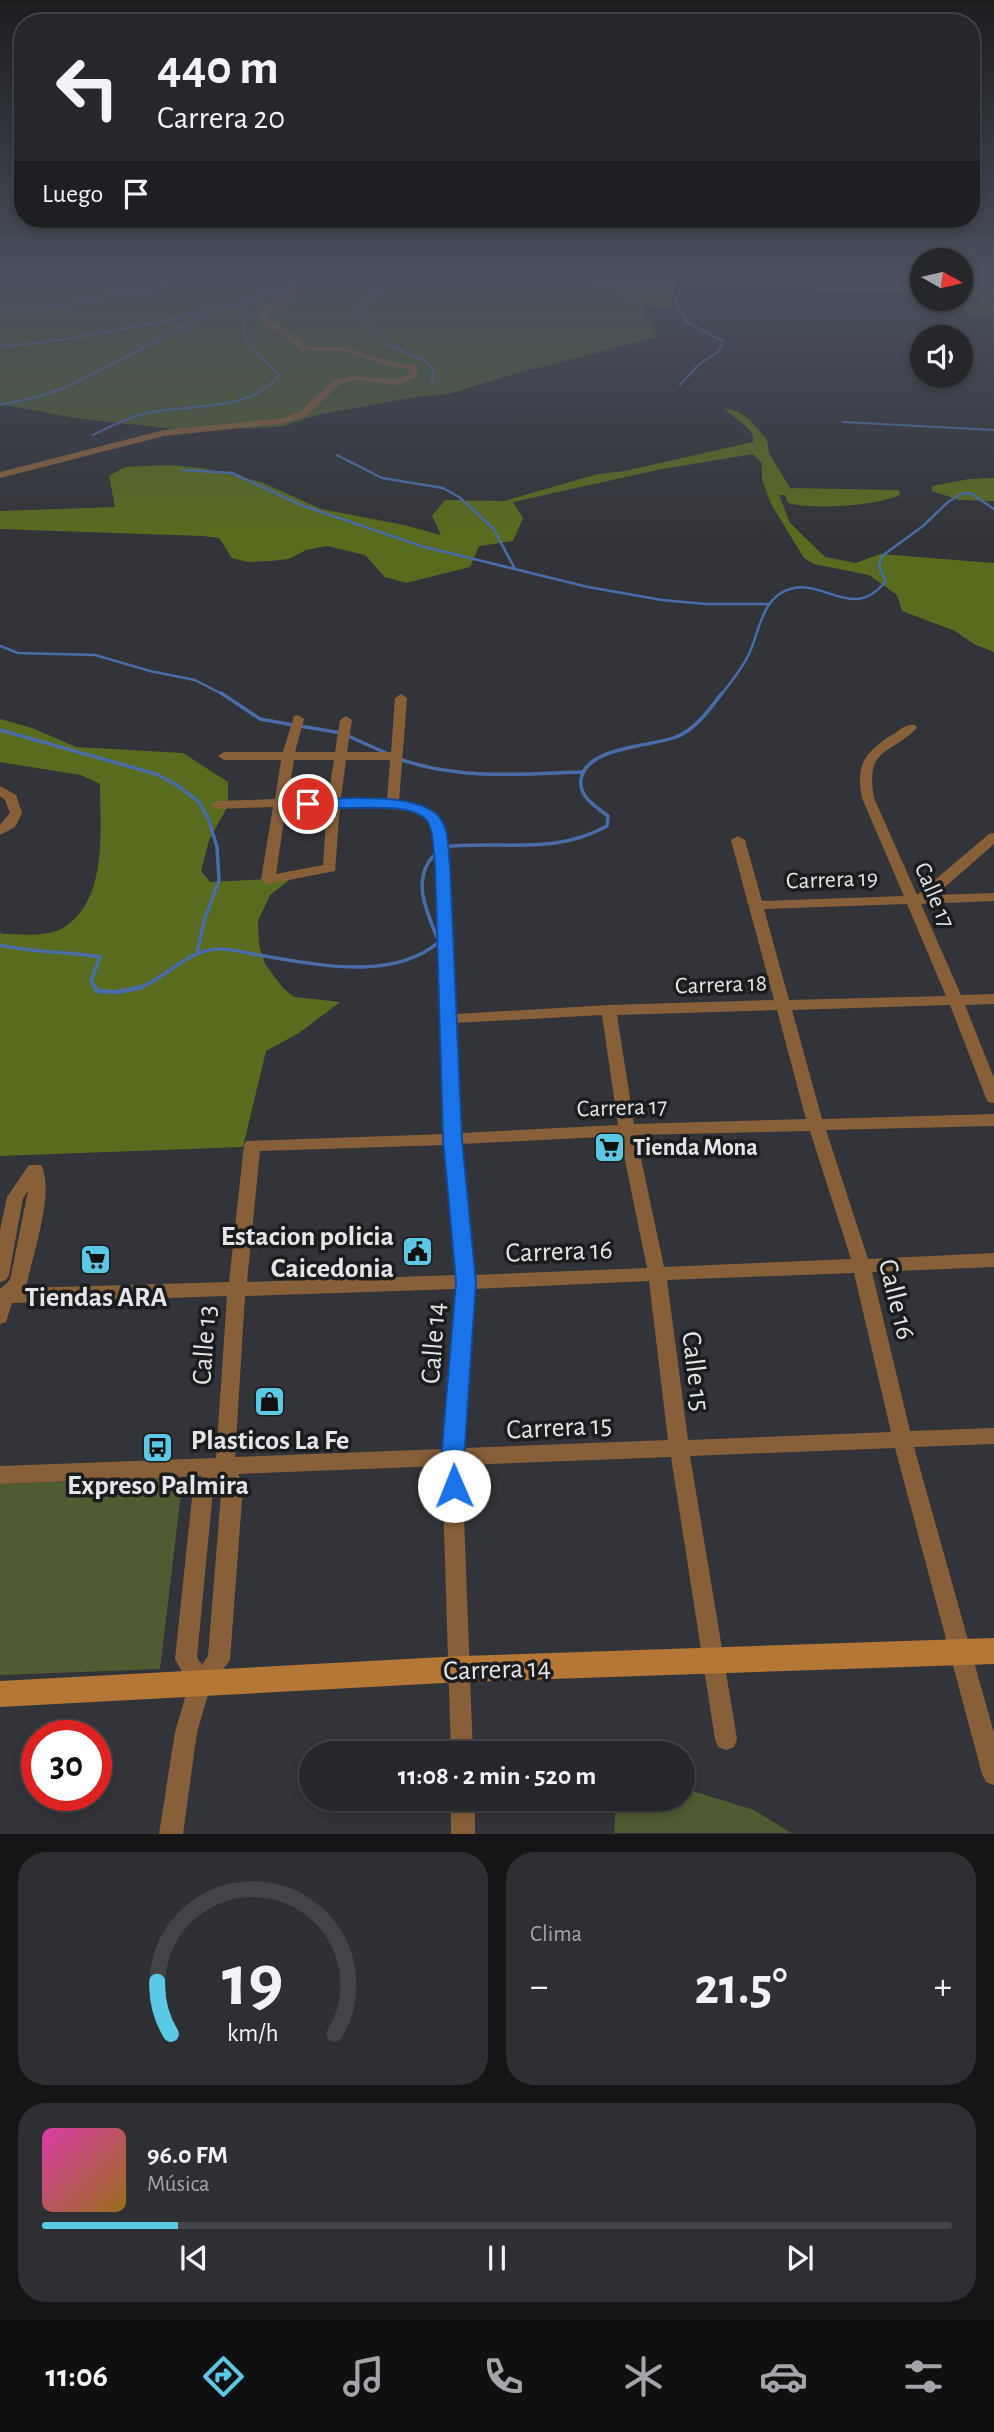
<!DOCTYPE html>
<html lang="es">
<head>
<meta charset="utf-8">
<style>
  :root { --surface:#26272b; --page:#2e2f33; --text:#f1f3f6; --muted:#a4a5a9; --line:#424447; --accent:#5bc8e6 }
  body { margin:0; font-family:"Alegreya Sans",sans-serif; background:var(--page); color:var(--text); height:100vh; display:flex; flex-direction:column; font-size:26px; white-space:nowrap }
  * { box-sizing:border-box; margin:0 }
  p { font-size:23px; color:var(--muted) }
  .icon { flex:none; width:38px; height:38px; fill:none; stroke:currentColor; stroke-width:2; stroke-linecap:round; stroke-linejoin:round }
  .map { position:relative; height:1834px; overflow:hidden }
  .details { display:flex; flex-direction:column; gap:18px; padding:18px; background:#151518; flex:1 }
  .details>* { flex:none }
  .banner { position:absolute; left:14px; top:14px; width:966px; height:214px; border-radius:28px; box-shadow:0 4px 10px #0003,0 0 0 2px var(--line); background:#26272b; color:var(--text); overflow:hidden }
  .needle { width:46px; rotate:98deg }
  .controls { position:absolute; left:910px; top:248px; display:grid; gap:14px }
  .controls a { display:grid; place-items:center; width:63px; height:63px; border-radius:50%; background:var(--surface); box-shadow:0 4px 10px #0003,0 0 0 2px var(--line); font-size:35px }
  .speed { position:absolute; left:21px; top:1720px; display:flex; gap:14px; font-size:35px; font-weight:700; text-align:center }
  .speed>* { display:grid; place-content:center; width:91px; height:91px; border-radius:50%; background:var(--surface); box-shadow:0 4px 10px #0003,0 0 0 2px var(--line); line-height:1 }
  .speed .limit { border:10px solid #d22; background:#fff; color:#111 }
  .pin { position:absolute; display:grid; place-items:center; width:60px; height:60px; color:#fff; margin:-30px; border:4px solid #fff; border-radius:50%; box-shadow:0 2px 7px #0007 }
  .me { position:absolute; width:77px; margin:-38px; rotate:359deg; stroke-linejoin:round; filter:drop-shadow(0 0 5px #0008) }
  .turn { display:flex; align-items:center; gap:24px; height:147px; padding:0 28px; font-size:32px }
  .turn .icon { width:91px; height:91px; stroke-width:2.5 }
  .turn b { display:block; font-size:49px; line-height:60px }
  .then { display:flex; align-items:center; height:66px; padding:0 28px; background:#0003; gap:14px; font-size:26px }
  .big { font-size:52px; font-weight:600; line-height:1.1 }
  .details .widget { flex:1; display:flex; flex-direction:column; justify-content:center; gap:10px; min-width:0; padding:0 24px; border-radius:28px; background:var(--page) }
  .details .dial { align-items:center; gap:0 }
  .dial svg { height:182px; overflow:visible; fill:none; stroke:var(--line); stroke-width:7; stroke-linecap:round; text-anchor:middle }
  .dial text { fill:var(--text); stroke:none }
  .song { display:flex; align-items:center; gap:21px }
  .cover { width:84px; height:84px; border-radius:10px; background:linear-gradient(135deg,hsl(320 70% 55%),hsl(40 70% 35%)) }
  .played { height:7px; border-radius:4px; background:linear-gradient(90deg,var(--accent) 15%,var(--line) 15%) }
  .keys { display:flex; justify-content:space-around; direction:ltr }
  .heat { display:flex; justify-content:space-between; align-items:center; font-size:38px; direction:ltr }
  .details .tiles { flex:1; display:grid; gap:18px; grid-template-columns:1fr 1fr }
  .widget:last-child { grid-column:span 2 }
  .trip { position:absolute; left:299px; top:1741px; width:396px; height:70px; border-radius:35px; background:var(--surface); box-shadow:0 4px 10px #0003,0 0 0 2px var(--line); font-weight:600; line-height:70px; text-align:center }
  .menu { display:flex; height:112px; justify-content:space-around; align-items:center; background:#0f1011; color:var(--muted) }
  .menu .icon { width:49px; height:49px }
  .menu .on { color:var(--accent) }
  .menu b { font-size:32px; color:var(--text) }
  .map>svg:first-child { display:block }
</style>
</head>
<body>
<div class="map">
<svg width="994" height="1834" viewBox="0 0 994 1834">
  <rect width="100%" height="100%" fill="#333439"/>
  <path fill="#4f5b31" d="M0,279H576L608,295L646,306L644,312L658,337L514,374L449,394L415,397L317,415L280,427L183,430L74,418L0,404Z
    M800,279H922V293L827,292Z
    M961,280L994,284V315L966,313L962,307L949,306L947,310L932,308V299H961Z
    M183,1477L160,1669L0,1675V1484Z
    M683,1788L754,1810L791,1833H614L616,1802L627,1799H682Z"/>
  <path fill="#596b1e" d="M576,279H672L676,281L671,308C636,305 607,295 576,279Z
    M723,408L738,412L749,419L767,440L769,453L790,488L899,490L900,495C876,506 814,510 788,503L785,495H779L790,523L825,557L856,563L880,554L994,563V652L974,644L955,631L902,611L897,595L869,575L814,564L804,558L771,504L762,480V463L753,454L657,470L513,502L523,518L513,541L479,546L470,567L406,583L385,577L365,555L327,546L306,550L289,559L271,561L248,562L232,558L219,538L203,536L0,529V511L115,507L109,476L125,467L169,465L202,468L261,482L321,509L404,525L441,535L432,516L445,500L504,501L598,474L625,471L753,442V436L749,429Z
    M994,478V501L959,500L932,491V486L969,479Z
    M0,719L32,728L76,747L183,753L228,782V806L209,840L201,871L210,882L292,878L270,895L258,921L259,945L265,964L283,988L294,997L340,1002L299,1033L266,1051L243,1147L0,1156V932L2,934C22,934 49,938 66,926C108,897 100,829 100,784L81,775L0,762Z"/>
  <g fill="none" stroke-linecap="round" stroke-linejoin="round">
    <path stroke="#4a6ca8" stroke-width="2" d="M403,279L362,303L354,313L389,344L426,362L433,370L432,382
      M642,279L671,293L687,322L723,341L719,351L698,365L680,385
      M849,279V288
      M0,312L49,307L201,279
      M0,346C43,344 85,336 128,328C188,317 247,307 303,279
      M0,405L38,397L67,387L207,315
      M843,422L994,430
      M93,435C112,425 132,416 153,412C195,404 250,412 279,375L245,339L243,304
      M337,455L352,463"/>
    <path stroke="#4a6ca8" stroke-width="2.5" d="M349,461L382,478L443,488L459,497L493,528L515,569
      M183,470L232,473L301,505L421,546L588,587L662,600L706,604H769
      M0,646L18,653L95,655L150,671L195,680L224,695
      M721,695C731,682 742,669 749,654C758,635 761,605 781,593C820,570 850,626 886,581L879,566L882,556L923,526L948,502L963,493L972,494L994,509"/>
    <path stroke="#4a6ca8" stroke-width="3.5" d="M221,693L260,719L293,725
      M300,726L341,733
      M0,730L156,774L177,785L199,802L208,818L217,847L219,880L204,921L197,953
      M348,736L386,753
      M399,759C459,780 520,774 582,772
      M443,847C501,840 553,856 607,826L608,816C596,807 578,796 581,779C587,746 651,747 676,737C695,730 710,709 722,693
      M0,945C33,953 67,951 100,957L91,980L96,989
      M136,989C165,980 185,951 217,949C232,948 249,954 264,956C319,965 393,981 439,942C427,912 409,878 437,852"/>
    <path stroke="#4a6ca8" stroke-width="4.5" d="M95,987L97,991L118,992L142,987"/>
    <path fill="#87603a" fill-rule="evenodd" d="M293,279H300L296,292L292,298L266,316L308,347H346L388,361L415,365L418,376L397,385L353,380L340,384L307,415L286,423L164,436L0,478V472L164,430L284,418L301,411L334,380L353,376L396,379L410,373L409,369L384,365L345,351H303L259,319L260,311L286,295Z
      M401,694L407,698L399,802C412,804 431,806 439,816C455,839 454,978 456,1014L609,1005L774,1000L731,840L738,836L745,840L762,901L904,896L862,798C855,763 866,751 895,733C902,728 907,724 915,725L917,728C889,756 865,747 874,798L917,895L989,834L994,833V844L936,895L994,893V901L921,904L961,995L994,994V1004L965,1005L994,1078V1103L988,1102L986,1098L950,1005L792,1010L822,1119L994,1114V1126L826,1130L868,1259L994,1253V1267L872,1272L910,1431L994,1428V1444L914,1447L994,1733V1785L986,1782L982,1774L895,1448L690,1456L737,1739L734,1747L726,1750L718,1747L715,1739L671,1457L462,1465L473,1754H451L442,1466L238,1474L243,1486L230,1660L210,1688L197,1732L183,1834H159L175,1732L189,1684L175,1659L193,1488L202,1476L0,1484V1466L216,1458L227,1296L12,1303L6,1322L0,1324V1289L10,1280L28,1191L23,1198L9,1275L6,1280L0,1282V1230L7,1197L29,1165H41C55,1191 33,1254 27,1283L24,1288L229,1282L244,1145L246,1141L445,1134L436,864L433,836L427,819L409,811L340,805L335,871L268,884L261,880L273,807L217,809L211,805L217,801L275,799L281,760H224L218,756L224,752H283L294,716L298,715L304,719L295,752H335L340,720L346,716L352,720L347,752H391L395,698ZM294,760H334L328,798H288ZM346,760H390L387,800L341,798ZM327,805L323,865L276,874L286,806ZM907,904L946,996L789,1000L764,909ZM777,1010L806,1119L634,1124L617,1015ZM602,1015L618,1125L461,1133L456,1023ZM810,1131L851,1259L664,1267L636,1135ZM620,1136L647,1268L474,1275L462,1144ZM445,1145L457,1275L247,1282L260,1151ZM854,1273L891,1432L688,1440L667,1280ZM649,1281L668,1440L463,1448L474,1289ZM456,1289L443,1449L235,1457L245,1296ZM222,1482L208,1656L202,1665L197,1657L213,1491Z
      M0,786L16,795L22,813L15,827L0,835V825L10,813L5,800L0,796Z
      M451,1799H475V1834H451Z"/>
    <path fill="#b47736" fill-rule="evenodd" d="M994,1638V1664L462,1682L0,1707V1681L462,1656Z"/>
  </g>
  <linearGradient id="sky" x2="0" y2="1"><stop stop-color="#1c1d1f"/><stop offset="0.52" stop-color="#4a505f"/><stop offset="1" stop-color="#4a505f" stop-opacity="0"/></linearGradient>
  <rect width="994" height="535" fill="url(#sky)"/>
  <path fill="#1a73e8" stroke="#114b97" stroke-width="2" d="M308,799C340,799 425,790 442,821C449,832 448,851 450,864L462,1139L476,1282L464,1460L465,1486L462,1493L454,1496L446,1493L442,1486L441,1460L456,1282L443,1139L435,864C433,851 434,831 427,821C411,798 329,813 303,807L301,804Z"/>
  <defs>
    <symbol id="supermarket-square" viewBox="-11 -11 22 22"><rect x="-9" y="-9" width="18" height="18" rx="4" fill="#5bc8e6" stroke="#1b1c1e"/><path d="M-6-5.5h2.5l.6 2H6L4.5 2H-2.5L-4.4-4H-6ZM-1.5 3.2a1.3 1.3 0 1 0 .1 0ZM3 3.2a1.3 1.3 0 1 0 .1 0Z" fill="#111"/></symbol>
    <symbol id="civic-square" viewBox="-11 -11 22 22"><rect x="-9" y="-9" width="18" height="18" rx="4" fill="#5bc8e6" stroke="#1b1c1e"/><path d="M-.6-6.5H3V-4.5H.6V-3L4-1V1h2V6H-6V1h2V-1L-.6-3ZM-1.2 2.5V6h2.4V2.5Z" fill="#111"/></symbol>
    <symbol id="shop-square" viewBox="-11 -11 22 22"><rect x="-9" y="-9" width="18" height="18" rx="4" fill="#5bc8e6" stroke="#1b1c1e"/><path d="M-5-2.5h2.3a2.7 3.5 0 0 1 5.4 0H5L5.5 6h-11ZM-1.5-2.5h3a1.5 2.3 0 0 0-3 0Z" fill="#111"/></symbol>
    <symbol id="bus-square" viewBox="-11 -11 22 22"><rect x="-9" y="-9" width="18" height="18" rx="4" fill="#5bc8e6" stroke="#1b1c1e"/><path d="M-5-6H5V4H4V6H2V4H-2V6H-4V4H-5ZM-3.5-4V0h7V-4ZM-3.5 1.2v1.5H-2V1.2ZM2 1.2v1.5H3.5V1.2Z" fill="#111"/></symbol>
  </defs>
  <g fill-rule="evenodd">
    <use href="#supermarket-square" x="592" y="1130" width="35" height="35"/>
    <use href="#civic-square" x="400" y="1234" width="35" height="35"/>
    <use href="#supermarket-square" x="78" y="1242" width="35" height="35"/>
    <use href="#shop-square" x="252" y="1384" width="35" height="35"/>
    <use href="#bus-square" x="140" y="1430" width="35" height="35"/>
  </g>
  <g text-anchor="middle" stroke-width="7" stroke-linejoin="round" paint-order="stroke">
    <g font-size="24" fill="#e4e5e8" stroke="#1b1c1e">
      <text transform="translate(832 879) rotate(-2)" y="8">Carrera 19</text>
      <text transform="translate(935 895) rotate(67)" y="8">Calle 17</text>
      <text transform="translate(721 984) rotate(-2)" y="8">Carrera 18</text>
      <text transform="translate(622 1107) rotate(-2)" y="8">Carrera 17</text>
    </g>
    <g font-size="24" font-weight="bold" fill="#e4e5e8" stroke="#1b1c1e" text-anchor="start">
      <text x="633" y="1155">Tienda Mona</text>
    </g>
    <g font-size="28" font-weight="bold" fill="#e4e5e8" stroke="#1b1c1e">
      <text x="394" y="1245" text-anchor="end">Estacion policia<tspan x="394" dy="32">Caicedonia</tspan></text>
      <text x="96" y="1306">Tiendas ARA</text>
      <text x="270" y="1449">Plasticos La Fe</text>
      <text x="158" y="1494">Expreso Palmira</text>
    </g>
    <g font-size="28" fill="#e4e5e8" stroke="#1b1c1e">
      <text transform="translate(559 1250) rotate(-2)" y="10">Carrera 16</text>
      <text transform="translate(898 1299) rotate(76)" y="10">Calle 16</text>
      <text transform="translate(432 1343) rotate(-86)" y="10">Calle 14</text>
      <text transform="translate(203 1345) rotate(-86)" y="10">Calle 13</text>
      <text transform="translate(697 1371) rotate(83)" y="10">Calle 15</text>
      <text transform="translate(559 1426) rotate(-3)" y="10">Carrera 15</text>
      <text transform="translate(497 1668) rotate(-2)" y="10">Carrera 14</text>
    </g>
  </g>
</svg>
<div class="controls">
<a><svg class="needle" viewBox="-14 -14 28 28"><path d="M0-13l5 13h-10z" fill="#e53935"/><path d="M0 13l5-13h-10z" fill="#a4a5a9"/></svg></a>
<a><svg class="icon" aria-label="sound" viewBox="0 0 24 24"><path d="M4 9h4l5-4v14l-5-4H4zM17 9q2 3 0 6"/></svg></a>
</div>
<div class="speed"><div class="limit">30</div></div>
<div class="pin" style="left:308px;top:804px;background:#d93025"><svg class="icon" aria-label="arrive" viewBox="0 0 24 24"><path d="M6 21V4h12l-3 4 3 4H6"/></svg></div>
<svg class="me" style="left:454px;top:1486px" viewBox="-20 -20 40 40"><circle r="19" fill="#fff"/><path d="M0-13L10 11 0 6-10 11z" fill="#1a73e8"/></svg>
<div class="trip">11:08 · 2 min · 520 m</div>
<div class="banner">
<div class="turn"><svg class="icon" aria-label="left" viewBox="0 0 24 24"><path d="M17 20v-9H6M10 6l-5 5 5 5"/></svg><div><b>440 m</b>Carrera 20</div></div>
<div class="then">Luego<svg class="icon" aria-label="arrive" viewBox="0 0 24 24"><path d="M6 21V4h12l-3 4 3 4H6"/></svg></div>
</div>
</div>
<section class="details">
<div class="tiles">
<div class="widget dial"><svg viewBox="0 0 100 80">
<path d="M14 69A42 42 0 1 1 86 69"/>
<path d="M14 69A42 42 0 0 1 8 46" stroke="#5bc8e6"/>
<text x="50" y="56" font-size="32" font-weight="700">19</text>
<text x="50" y="72" font-size="11">km/h</text>
</svg></div>
<div class="widget"><p>Clima</p>
<div class="heat"><a>−</a><b class="big">21.5°</b><a>+</a></div>
</div>
<div class="widget">
<div class="song"><i class="cover"></i><div><b>96.0 FM</b><p>Música</p></div></div>
<div class="played"></div>
<div class="keys"><svg class="icon" aria-label="previous" viewBox="0 0 24 24"><path d="M18 5L8 12l10 7zM5 5v14"/></svg><svg class="icon" aria-label="pause" viewBox="0 0 24 24"><path d="M8 5v14M16 5v14"/></svg><svg class="icon" aria-label="next" viewBox="0 0 24 24"><path d="M6 5l10 7-10 7zM19 5v14"/></svg></div>
</div>
</div>
</section>
<nav class="menu">
<b>11:06</b>
<svg class="icon on" aria-label="directions" viewBox="0 0 24 24"><path d="M12 3l9 9-9 9-9-9zM9 14v-3h6M13 9l2 2-2 2"/></svg>
<svg class="icon" aria-label="music" viewBox="0 0 24 24"><path d="M9 18V5l10-2v13"/><circle cx="6" cy="18" r="3"/><circle cx="16" cy="16" r="3"/></svg>
<svg class="icon" aria-label="phone" viewBox="0 0 24 24"><path d="M5 4h4l2 5-3 2q2 4 5 5l2-3 5 2v4C11 20 4 13 5 4z"/></svg>
<svg class="icon" aria-label="climate" viewBox="0 0 24 24"><path d="M12 3v18M4 7l16 10M4 17L20 7"/></svg>
<svg class="icon" aria-label="car" viewBox="0 0 24 24"><path d="M5 17H2v-5l4-1 3-4h7l3 4 3 1v5h-3M9 17h6M6 11h13"/><circle cx="7" cy="17" r="2"/><circle cx="17" cy="17" r="2"/></svg>
<svg class="icon" aria-label="filters" viewBox="0 0 24 24"><path d="M4 7h16M4 17h16"/><circle cx="9" cy="7" r="2"/><circle cx="15" cy="17" r="2"/></svg>
</nav>
</body>
</html>
